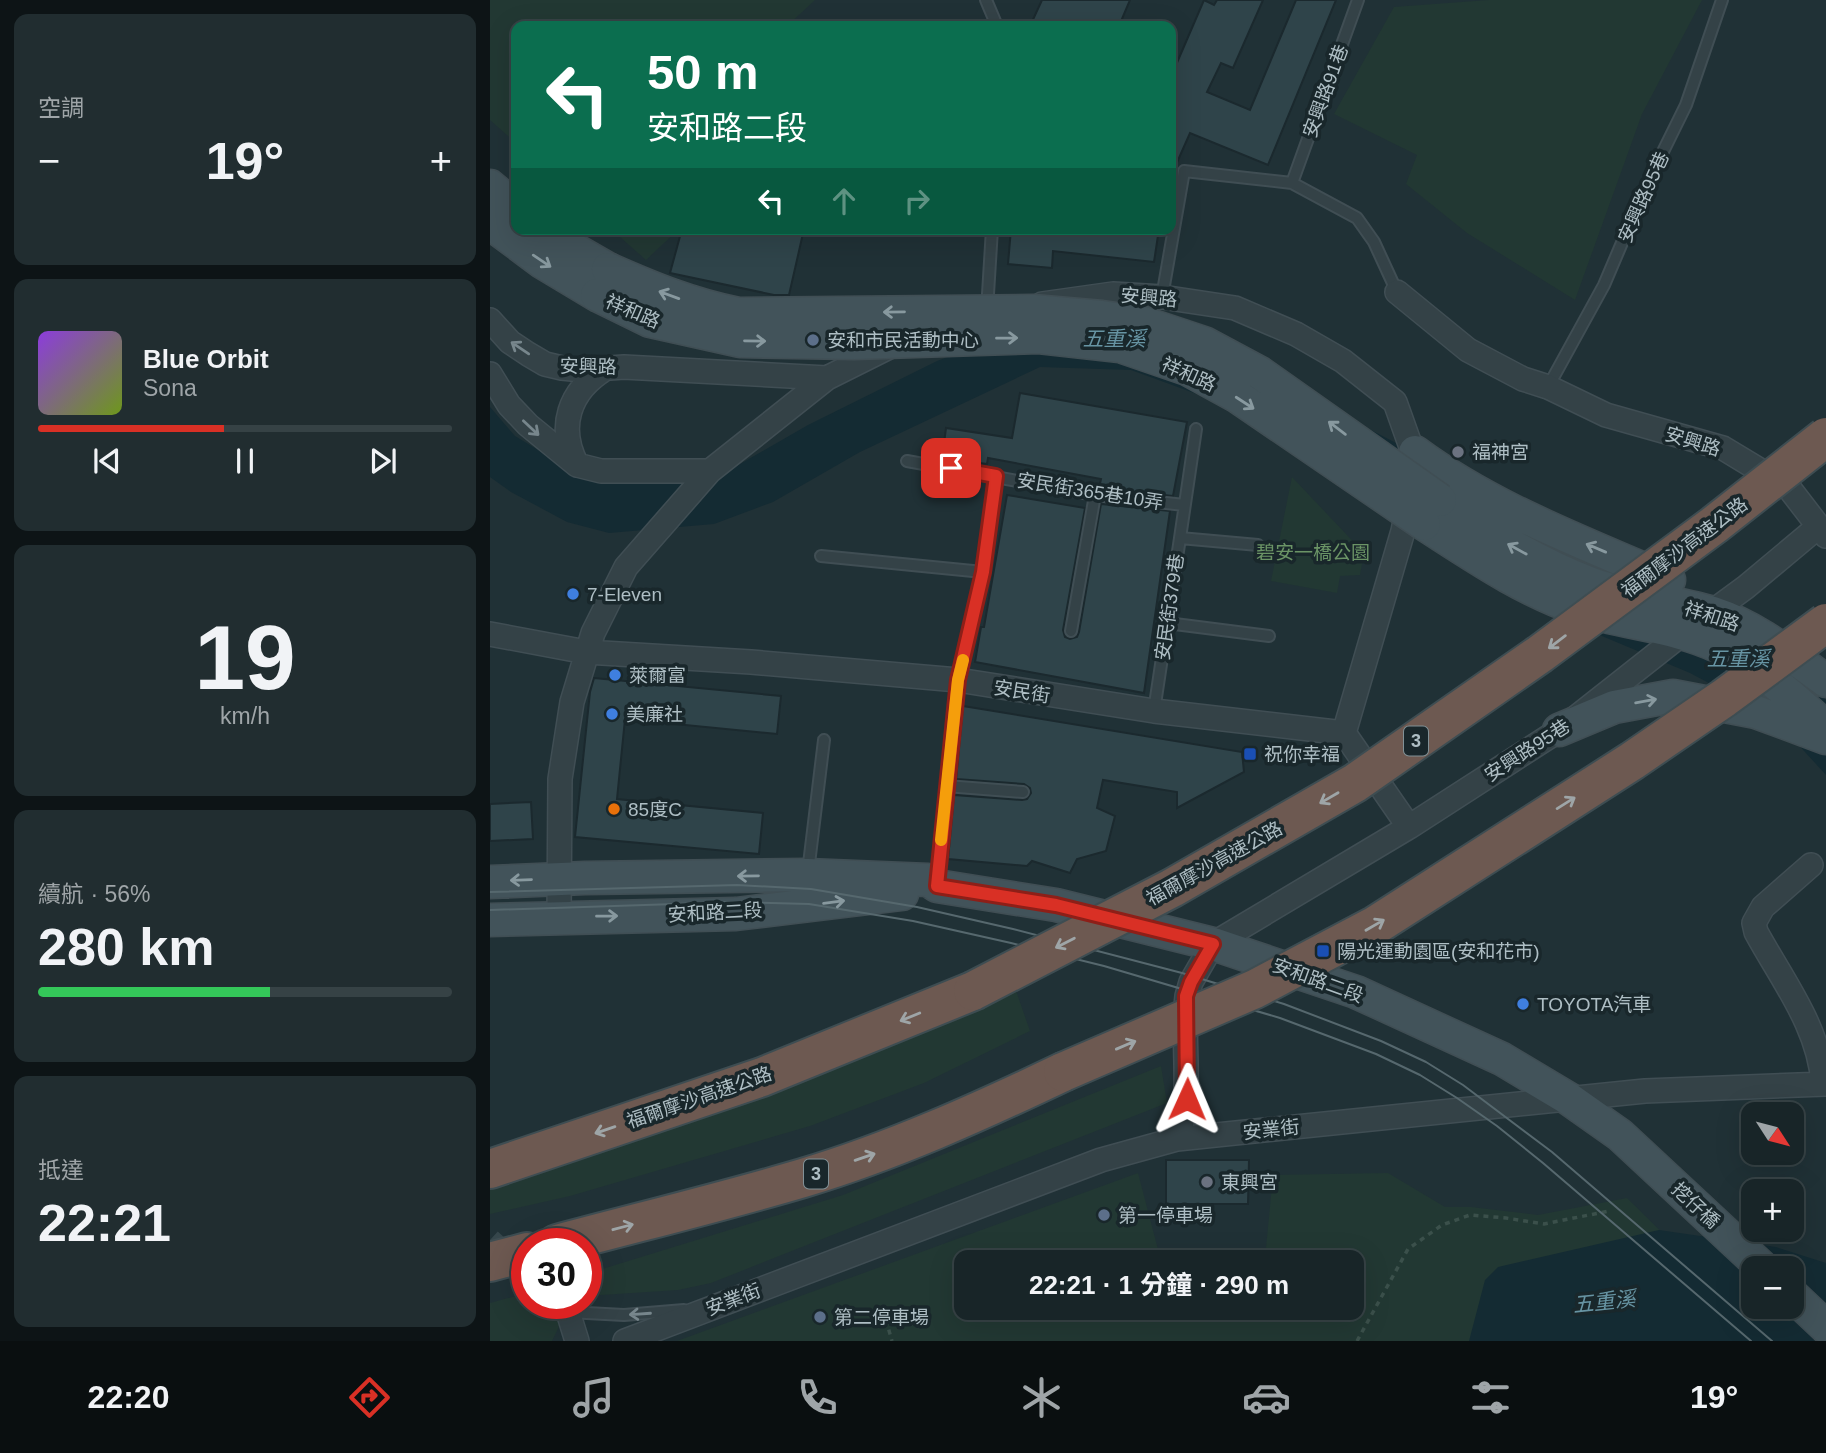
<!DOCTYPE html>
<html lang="zh-TW">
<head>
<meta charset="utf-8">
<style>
  :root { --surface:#182528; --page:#212d30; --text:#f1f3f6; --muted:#9fa5a8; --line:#364245; --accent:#d93025 }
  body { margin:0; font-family:Arial,"Noto Sans TC",sans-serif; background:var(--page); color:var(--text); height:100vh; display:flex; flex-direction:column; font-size:26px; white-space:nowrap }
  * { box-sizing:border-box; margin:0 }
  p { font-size:23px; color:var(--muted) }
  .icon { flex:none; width:38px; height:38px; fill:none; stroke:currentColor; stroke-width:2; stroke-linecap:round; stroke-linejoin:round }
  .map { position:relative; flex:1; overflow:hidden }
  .drawer { display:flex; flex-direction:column; gap:14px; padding:14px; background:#0d1416; width:490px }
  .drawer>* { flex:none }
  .hud { position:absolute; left:21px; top:21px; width:665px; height:214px; border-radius:14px; box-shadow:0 7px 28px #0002,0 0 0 2px var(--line); background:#0b6e4f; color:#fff; overflow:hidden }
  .needle { width:46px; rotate:126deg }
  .tools { position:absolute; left:1251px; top:1102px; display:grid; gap:14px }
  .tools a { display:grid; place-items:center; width:63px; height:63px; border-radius:14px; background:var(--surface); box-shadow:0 7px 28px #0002,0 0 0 2px var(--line); font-size:35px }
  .speed { position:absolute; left:21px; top:1228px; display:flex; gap:14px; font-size:35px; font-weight:700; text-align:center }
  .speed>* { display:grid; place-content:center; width:91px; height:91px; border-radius:50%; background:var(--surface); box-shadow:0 7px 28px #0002,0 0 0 2px var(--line); line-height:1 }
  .speed .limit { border:10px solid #d22; background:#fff; color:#111 }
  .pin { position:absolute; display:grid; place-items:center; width:60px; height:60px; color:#fff; margin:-30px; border-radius:14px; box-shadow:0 4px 10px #0006 }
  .me { position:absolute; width:77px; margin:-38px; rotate:1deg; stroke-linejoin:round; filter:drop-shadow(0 0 5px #0008) }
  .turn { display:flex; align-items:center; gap:24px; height:147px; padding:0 21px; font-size:32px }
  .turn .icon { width:91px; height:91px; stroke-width:2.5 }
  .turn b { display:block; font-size:49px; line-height:60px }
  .lanes { display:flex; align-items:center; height:66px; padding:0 21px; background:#0003; justify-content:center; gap:35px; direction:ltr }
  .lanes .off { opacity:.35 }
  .big { font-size:52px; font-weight:700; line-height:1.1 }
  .drawer .widget { flex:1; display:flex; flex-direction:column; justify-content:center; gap:10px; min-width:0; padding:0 24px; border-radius:14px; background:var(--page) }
  .drawer .dial { align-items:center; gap:0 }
  .dial b { font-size:91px; line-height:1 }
  .song { display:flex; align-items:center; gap:21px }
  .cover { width:84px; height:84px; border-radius:10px; background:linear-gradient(135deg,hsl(270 70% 55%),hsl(80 70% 35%)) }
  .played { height:7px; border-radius:4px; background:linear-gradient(90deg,var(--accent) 45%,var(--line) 45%) }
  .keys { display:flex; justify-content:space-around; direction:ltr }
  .heat { display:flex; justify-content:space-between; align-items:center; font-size:38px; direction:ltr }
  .charge { height:10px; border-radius:5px; background:linear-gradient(90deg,#34c759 56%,var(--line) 0) }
  .trip { position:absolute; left:464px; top:1250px; width:410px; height:70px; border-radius:14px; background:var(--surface); box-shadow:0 7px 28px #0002,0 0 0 2px var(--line); font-weight:700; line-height:70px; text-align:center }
  .menu { display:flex; height:112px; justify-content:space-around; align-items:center; background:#0a0f10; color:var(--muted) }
  .menu .icon { width:49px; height:49px }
  .menu .on { color:var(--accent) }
  .menu b { font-size:32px; color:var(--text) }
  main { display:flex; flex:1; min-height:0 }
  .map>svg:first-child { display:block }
</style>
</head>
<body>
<main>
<section class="drawer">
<div class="widget"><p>空調</p>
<div class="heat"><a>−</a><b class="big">19°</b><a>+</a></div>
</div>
<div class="widget">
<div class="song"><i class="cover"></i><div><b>Blue Orbit</b><p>Sona</p></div></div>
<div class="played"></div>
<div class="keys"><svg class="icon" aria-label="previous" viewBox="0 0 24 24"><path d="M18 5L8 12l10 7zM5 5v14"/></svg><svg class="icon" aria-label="pause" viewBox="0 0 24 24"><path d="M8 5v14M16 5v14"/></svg><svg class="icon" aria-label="next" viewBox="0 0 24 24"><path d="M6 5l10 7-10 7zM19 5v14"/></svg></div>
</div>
<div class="widget dial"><b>19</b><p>km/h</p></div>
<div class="widget"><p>續航 · 56%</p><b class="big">280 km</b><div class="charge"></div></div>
<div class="widget"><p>抵達</p><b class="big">22:21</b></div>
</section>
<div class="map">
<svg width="1336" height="1341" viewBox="0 0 1336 1341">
  <rect width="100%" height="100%" fill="#203136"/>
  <path fill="#223833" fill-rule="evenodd" d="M0,0H325L297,26H26V143L0,120Z
    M999,0H1212L1152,114L1085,300L977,233L916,184L927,155L844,114L904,7Z
    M121,229H189L156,260Z
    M802,477L874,553L870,575L850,576L847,593L781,581Z
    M525,988L540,1031L434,1083L320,1126L80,1196L0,1214V1184Z
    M671,1066L677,1103L221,1283L188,1290L96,1296V1274L353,1195Z
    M648,1173L671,1261L776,1248L783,1175L898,1173L955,1207H981L1048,1215L1137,1198L1282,1341H187ZM476,1262H861V1307H476Z
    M37,1293V1304H80L62,1341H0V1303Z"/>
  <path fill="#142b33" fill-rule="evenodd" d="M624,312L846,412L908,444L1030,529L1268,629L1336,700V775L1283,717L1200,673L1031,602L940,548L737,405L641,370L550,367L370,452L283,502L224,524L119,533L77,522L21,492L0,477V407L25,436L63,459L153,483L238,471L318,425L447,361L560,318Z
    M1169,1230L1286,1247L1336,1263V1341H979L995,1280L1008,1267ZM1264,1269H1302V1307H1264Z"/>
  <path fill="#2f444a" stroke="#1b292e" stroke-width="2" d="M552,0H640L629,26H540Z
    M714,0L724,5L727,0H773L743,68L731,63L717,92L760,110L806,0H846L778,165L700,133L681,176V62L686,65Z
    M192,229H314L299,295H284L180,273Z
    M521,229H669L664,262L563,251L562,268L518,264Z
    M530,393L697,422L683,496L609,488L611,479L498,458L497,464L452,458L456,428L522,438Z
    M517,495L595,508L573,630L575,637L580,639L587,637L589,632L611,504L680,511L654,693L485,662L491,627H494Z
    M104,678L291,696L287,734L135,719L127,799L273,813L269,854L85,837L100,692Z
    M473,706L752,752L754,772L687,808V792L613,780L607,808L625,816L616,851L587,859L580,873L542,861L537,866L458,859L464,795L532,800L537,799L541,793L540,788L534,784L466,779Z
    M41,802L43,839L0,841V804Z
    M676,1160H759L758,1204H676Z"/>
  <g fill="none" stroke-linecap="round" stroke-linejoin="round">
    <path stroke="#35464b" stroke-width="23" stroke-dasharray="23 11" stroke-linecap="butt" d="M0,1240L37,1274"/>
    <defs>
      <path id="lane" d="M496,0L507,26
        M802,183L868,0
        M672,297L694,171L802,183L867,218L884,242L907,292
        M497,310L502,229
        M1058,387L1114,285L1157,184L1196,105L1232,0
        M417,461L605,495L694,505
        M690,538L706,429
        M331,556L493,572
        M677,623L779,636
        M581,631L605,495
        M664,711L690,538L768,545
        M456,786L533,792
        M318,872L334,740
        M448,880L468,680L493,572L506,476
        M78,1312L134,1315L194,1310"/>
      <path id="street" d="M907,292L978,350L1033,379L1058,387L1116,415L1233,448L1299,488L1336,536
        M552,304L623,294L672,297L745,308L806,334L853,361L905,402L926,461L913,531L854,733
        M0,320L20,342L38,354L55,364L72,368L92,370L134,367L337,378
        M0,374L19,405L38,425L87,465L111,471H220
        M87,465C67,427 79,391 115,369
        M0,634L96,652L261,662L468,680L664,711L854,733L919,827
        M1321,865L1273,907L1264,923L1266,932C1292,980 1330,1028 1333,1084
        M69,917L70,779L82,702L103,633L136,567L220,471L337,378L401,346
        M687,1139C704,1092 691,1045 697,996L701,982L723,944L919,827L1074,727L1192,634L1256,587L1329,526
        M78,1312L87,1341
        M135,1341L611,1160L687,1139L1155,1091L1336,1084"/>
      <path id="secondary" d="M0,186L26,208
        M0,223L52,262L107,295
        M54,229L71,242L118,269
        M925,452C1002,509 1092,542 1179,580
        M950,500C997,533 1045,562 1099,583C1138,598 1182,600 1223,613C1266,627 1300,655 1336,681
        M934,524C984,556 1033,590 1089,609C1135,624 1186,626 1229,647C1265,664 1307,700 1336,728
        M1069,730L1124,707L1183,696L1266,712L1336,738
        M0,882L95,878L317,875L438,880L447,886L566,905L723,944L866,992L1012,1059L1079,1099L1130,1135L1274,1269
        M0,920L246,914L412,894
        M1302,1295L1336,1327"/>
      <path id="highway" d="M0,1169L272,1077L483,991
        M67,1244C149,1222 232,1202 313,1178C403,1151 489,1112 573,1072
        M0,1262L37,1252"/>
    </defs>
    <use href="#lane" stroke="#404e54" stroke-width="14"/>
    <use href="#street" stroke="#404e54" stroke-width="26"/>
    <use href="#secondary" stroke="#404e54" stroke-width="35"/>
    <use href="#highway" stroke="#3e4d52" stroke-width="42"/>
    <path stroke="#3b504b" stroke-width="3.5" stroke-dasharray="5 5" stroke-linecap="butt" d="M396,1320L402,1341
      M867,1341L918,1249L952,1225L980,1215L1016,1218L1054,1224L1119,1211"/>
    <use href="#lane" stroke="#344247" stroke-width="10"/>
    <use href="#street" stroke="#344247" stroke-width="23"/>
    <use href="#secondary" stroke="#42535a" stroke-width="32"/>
    <use href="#highway" stroke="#6d5951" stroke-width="38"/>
    <path stroke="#56686e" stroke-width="2" d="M0,892L247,885L321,889L427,907L523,929L692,973L794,1004L891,1041L936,1062L973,1085L1062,1152L1282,1341
      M0,910L246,902L319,904L423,921L521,943L614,966L790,1018L886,1054L930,1075L967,1098L1007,1126L1053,1163L1261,1341"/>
    <defs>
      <path id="secondary-bridge" d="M118,269C163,289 200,304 248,314L543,311L612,317L654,323L714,343L770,373L950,500
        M107,295L160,321L250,341L364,343L549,337L630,346L697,369L748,397L934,524"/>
      <path id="highway-bridge" d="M483,991L682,888L865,783L1050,654L1224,525L1336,437
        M573,1072L765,989L886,925L1142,761L1234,698L1336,623"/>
    </defs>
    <use href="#secondary-bridge" stroke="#404e54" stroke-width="35" stroke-linecap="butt"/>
    <use href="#highway-bridge" stroke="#3e4d52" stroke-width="42" stroke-linecap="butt"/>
    <use href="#secondary-bridge" stroke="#42535a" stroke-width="32"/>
    <use href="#highway-bridge" stroke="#6d5951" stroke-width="38"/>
  </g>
  <defs><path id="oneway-shaft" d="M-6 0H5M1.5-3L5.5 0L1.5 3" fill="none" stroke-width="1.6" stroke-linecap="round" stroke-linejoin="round" transform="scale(1.75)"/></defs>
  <g stroke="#88999f">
    <use href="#oneway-shaft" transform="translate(52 261) rotate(34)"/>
    <use href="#oneway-shaft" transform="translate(179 295) rotate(-160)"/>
    <use href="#oneway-shaft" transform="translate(404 312) rotate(179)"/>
    <use href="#oneway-shaft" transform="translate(517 338) rotate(-1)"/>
    <use href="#oneway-shaft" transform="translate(265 341) rotate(1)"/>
    <use href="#oneway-shaft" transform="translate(755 403) rotate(33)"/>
    <use href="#oneway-shaft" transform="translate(847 428) rotate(-143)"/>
    <use href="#oneway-shaft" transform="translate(1106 548) rotate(-157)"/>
    <use href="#oneway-shaft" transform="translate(1027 549) rotate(-151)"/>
    <use href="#oneway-shaft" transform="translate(1156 701) rotate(-10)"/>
    <use href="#oneway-shaft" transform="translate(258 876) rotate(179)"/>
    <use href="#oneway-shaft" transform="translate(31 880) rotate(178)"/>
    <use href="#oneway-shaft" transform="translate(344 902) rotate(-7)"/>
    <use href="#oneway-shaft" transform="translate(117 916) rotate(-1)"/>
  </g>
  <g stroke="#77868c">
    <use href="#oneway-shaft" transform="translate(30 348) rotate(-146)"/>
    <use href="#oneway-shaft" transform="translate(41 428) rotate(43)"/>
    <use href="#oneway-shaft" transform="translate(150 1314) rotate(176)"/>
  </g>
  <g stroke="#9ea5a7">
    <use href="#oneway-shaft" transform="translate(1067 642) rotate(143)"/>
    <use href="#oneway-shaft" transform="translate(839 798) rotate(150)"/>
    <use href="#oneway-shaft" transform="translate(1076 803) rotate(-32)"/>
    <use href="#oneway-shaft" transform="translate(885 925) rotate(-30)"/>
    <use href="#oneway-shaft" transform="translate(575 943) rotate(153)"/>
    <use href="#oneway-shaft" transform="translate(420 1017) rotate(158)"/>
    <use href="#oneway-shaft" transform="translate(636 1045) rotate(-23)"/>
    <use href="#oneway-shaft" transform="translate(115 1130) rotate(161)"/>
    <use href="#oneway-shaft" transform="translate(375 1157) rotate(-19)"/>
    <use href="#oneway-shaft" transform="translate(133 1227) rotate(-15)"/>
  </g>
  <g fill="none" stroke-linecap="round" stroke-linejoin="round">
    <defs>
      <path id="route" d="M461,468L506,476L493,572L468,680L447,886L566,905L723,944L701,982L696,996L697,1099"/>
    </defs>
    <use href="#route" stroke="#8d1f18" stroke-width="18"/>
    <use href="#route" stroke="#d93025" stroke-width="12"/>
    <path stroke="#f59e0b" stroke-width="12" d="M451,840L468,680L473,660"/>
  </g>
  <g fill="#5c6f8a" stroke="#19272b" stroke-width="2.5">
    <circle cx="323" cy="340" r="7"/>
    <circle cx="614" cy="1215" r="7"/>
    <circle cx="330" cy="1317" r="7"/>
  </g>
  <g fill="#6b7280" stroke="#19272b" stroke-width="2.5">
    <circle cx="968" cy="452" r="7"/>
    <circle cx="717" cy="1182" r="7"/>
  </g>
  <g fill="#3f7fe0" stroke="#19272b" stroke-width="2.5">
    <circle cx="83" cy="594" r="7"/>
    <circle cx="125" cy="675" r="7"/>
    <circle cx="122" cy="714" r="7"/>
    <circle cx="1033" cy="1004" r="7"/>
  </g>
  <g fill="#1a4fb4" stroke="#19272b" stroke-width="2.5">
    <rect x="753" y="747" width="14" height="14" rx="3.5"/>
    <rect x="826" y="944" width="14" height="14" rx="3.5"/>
  </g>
  <circle fill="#e8710a" stroke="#19272b" stroke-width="2.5" cx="124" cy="809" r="7"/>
  <g text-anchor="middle" stroke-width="7" stroke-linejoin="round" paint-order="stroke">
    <g fill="#19272b" stroke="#819196" stroke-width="2">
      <rect x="914" y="726.5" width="24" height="29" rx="5"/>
      <rect x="314" y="1159.5" width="24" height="29" rx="5"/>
    </g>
    <g font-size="18" font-weight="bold" fill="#aebec4">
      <text x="926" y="747">3</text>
      <text x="326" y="1180">3</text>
    </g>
    <g font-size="19" fill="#aebec4" stroke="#19272b">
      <text transform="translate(835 91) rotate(-70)" y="7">安興路91巷</text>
      <text transform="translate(1153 197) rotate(-66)" y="7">安興路95巷</text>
      <text transform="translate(659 297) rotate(5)" y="7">安興路</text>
      <text transform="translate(143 311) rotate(23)" y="7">祥和路</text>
      <text transform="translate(98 366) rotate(1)" y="7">安興路</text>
      <text transform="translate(699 374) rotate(24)" y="7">祥和路</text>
      <text transform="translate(1203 441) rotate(17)" y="7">安興路</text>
      <text transform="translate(600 491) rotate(9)" y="7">安民街365巷10弄</text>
      <text transform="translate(1194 547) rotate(-37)" y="7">福爾摩沙高速公路</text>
      <text transform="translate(679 607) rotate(-82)" y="7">安民街379巷</text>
      <text transform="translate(1222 616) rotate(18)" y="7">祥和路</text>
      <text transform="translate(532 691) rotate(9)" y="7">安民街</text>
      <text transform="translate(1037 750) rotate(-33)" y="7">安興路95巷</text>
      <text transform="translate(724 863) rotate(-29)" y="7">福爾摩沙高速公路</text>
      <text transform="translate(225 912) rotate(-3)" y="7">安和路二段</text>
      <text transform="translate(828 980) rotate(20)" y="7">安和路二段</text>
      <text transform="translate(209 1097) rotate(-19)" y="7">福爾摩沙高速公路</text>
      <text transform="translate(781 1129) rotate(-6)" y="7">安業街</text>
      <text transform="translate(1206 1205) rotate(43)" y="7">挖仔橋</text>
      <text transform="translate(243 1299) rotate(-21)" y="7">安業街</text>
    </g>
    <g font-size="19" fill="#aebec4" stroke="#19272b" text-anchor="start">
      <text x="337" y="347">安和市民活動中心</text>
      <text x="982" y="459">福神宮</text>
      <text x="97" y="601">7-Eleven</text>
      <text x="139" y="682">萊爾富</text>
      <text x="136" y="721">美廉社</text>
      <text x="774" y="761">祝你幸福</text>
      <text x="138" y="816">85度C</text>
      <text x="847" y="958">陽光運動園區(安和花市)</text>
      <text x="1047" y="1011">TOYOTA汽車</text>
      <text x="731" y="1189">東興宮</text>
      <text x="628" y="1222">第一停車場</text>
      <text x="344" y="1324">第二停車場</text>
    </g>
    <g font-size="19" fill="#6b9466" stroke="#19272b">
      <text x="823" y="559">碧安一橋公園</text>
    </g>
    <g font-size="21" font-style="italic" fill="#6794a3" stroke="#19272b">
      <text x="624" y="346">五重溪</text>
      <text x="1248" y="666">五重溪</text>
      <text transform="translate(1114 1302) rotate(-6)" y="7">五重溪</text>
    </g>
  </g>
</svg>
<div class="tools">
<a><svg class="needle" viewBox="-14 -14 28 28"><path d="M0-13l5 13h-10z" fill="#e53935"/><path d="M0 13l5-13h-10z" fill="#9fa5a8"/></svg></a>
<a>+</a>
<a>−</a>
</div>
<div class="speed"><div class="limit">30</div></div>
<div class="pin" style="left:461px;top:468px;background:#d93025"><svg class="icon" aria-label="arrive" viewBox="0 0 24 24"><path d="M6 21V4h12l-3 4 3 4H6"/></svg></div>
<svg class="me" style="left:697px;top:1099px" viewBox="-20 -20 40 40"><path d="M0-17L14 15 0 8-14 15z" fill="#d93025" stroke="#fff" stroke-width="4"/></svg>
<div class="trip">22:21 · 1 分鐘 · 290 m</div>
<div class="hud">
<div class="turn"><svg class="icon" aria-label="left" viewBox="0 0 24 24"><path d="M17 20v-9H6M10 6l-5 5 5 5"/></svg><div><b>50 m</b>安和路二段</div></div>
<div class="lanes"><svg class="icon" aria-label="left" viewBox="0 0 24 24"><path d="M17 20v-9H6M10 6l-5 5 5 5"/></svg><svg class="icon off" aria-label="ahead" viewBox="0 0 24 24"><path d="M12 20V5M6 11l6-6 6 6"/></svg><svg class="icon off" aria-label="right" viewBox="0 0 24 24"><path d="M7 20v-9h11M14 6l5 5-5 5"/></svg></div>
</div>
</div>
</main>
<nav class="menu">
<b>22:20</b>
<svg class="icon on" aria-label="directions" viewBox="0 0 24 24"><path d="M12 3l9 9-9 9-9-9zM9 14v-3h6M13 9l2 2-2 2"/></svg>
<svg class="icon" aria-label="music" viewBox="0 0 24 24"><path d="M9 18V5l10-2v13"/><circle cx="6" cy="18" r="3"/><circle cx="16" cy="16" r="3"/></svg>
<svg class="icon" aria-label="phone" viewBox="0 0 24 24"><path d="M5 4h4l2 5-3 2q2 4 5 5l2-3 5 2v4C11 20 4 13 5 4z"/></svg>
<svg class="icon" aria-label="climate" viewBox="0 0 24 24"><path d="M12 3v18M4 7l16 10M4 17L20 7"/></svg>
<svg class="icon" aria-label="car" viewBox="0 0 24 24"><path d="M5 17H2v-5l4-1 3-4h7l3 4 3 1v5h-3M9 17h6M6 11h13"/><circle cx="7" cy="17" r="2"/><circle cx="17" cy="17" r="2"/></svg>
<svg class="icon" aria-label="filters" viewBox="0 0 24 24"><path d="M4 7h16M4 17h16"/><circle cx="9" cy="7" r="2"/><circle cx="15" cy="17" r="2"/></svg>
<b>19°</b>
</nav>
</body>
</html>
